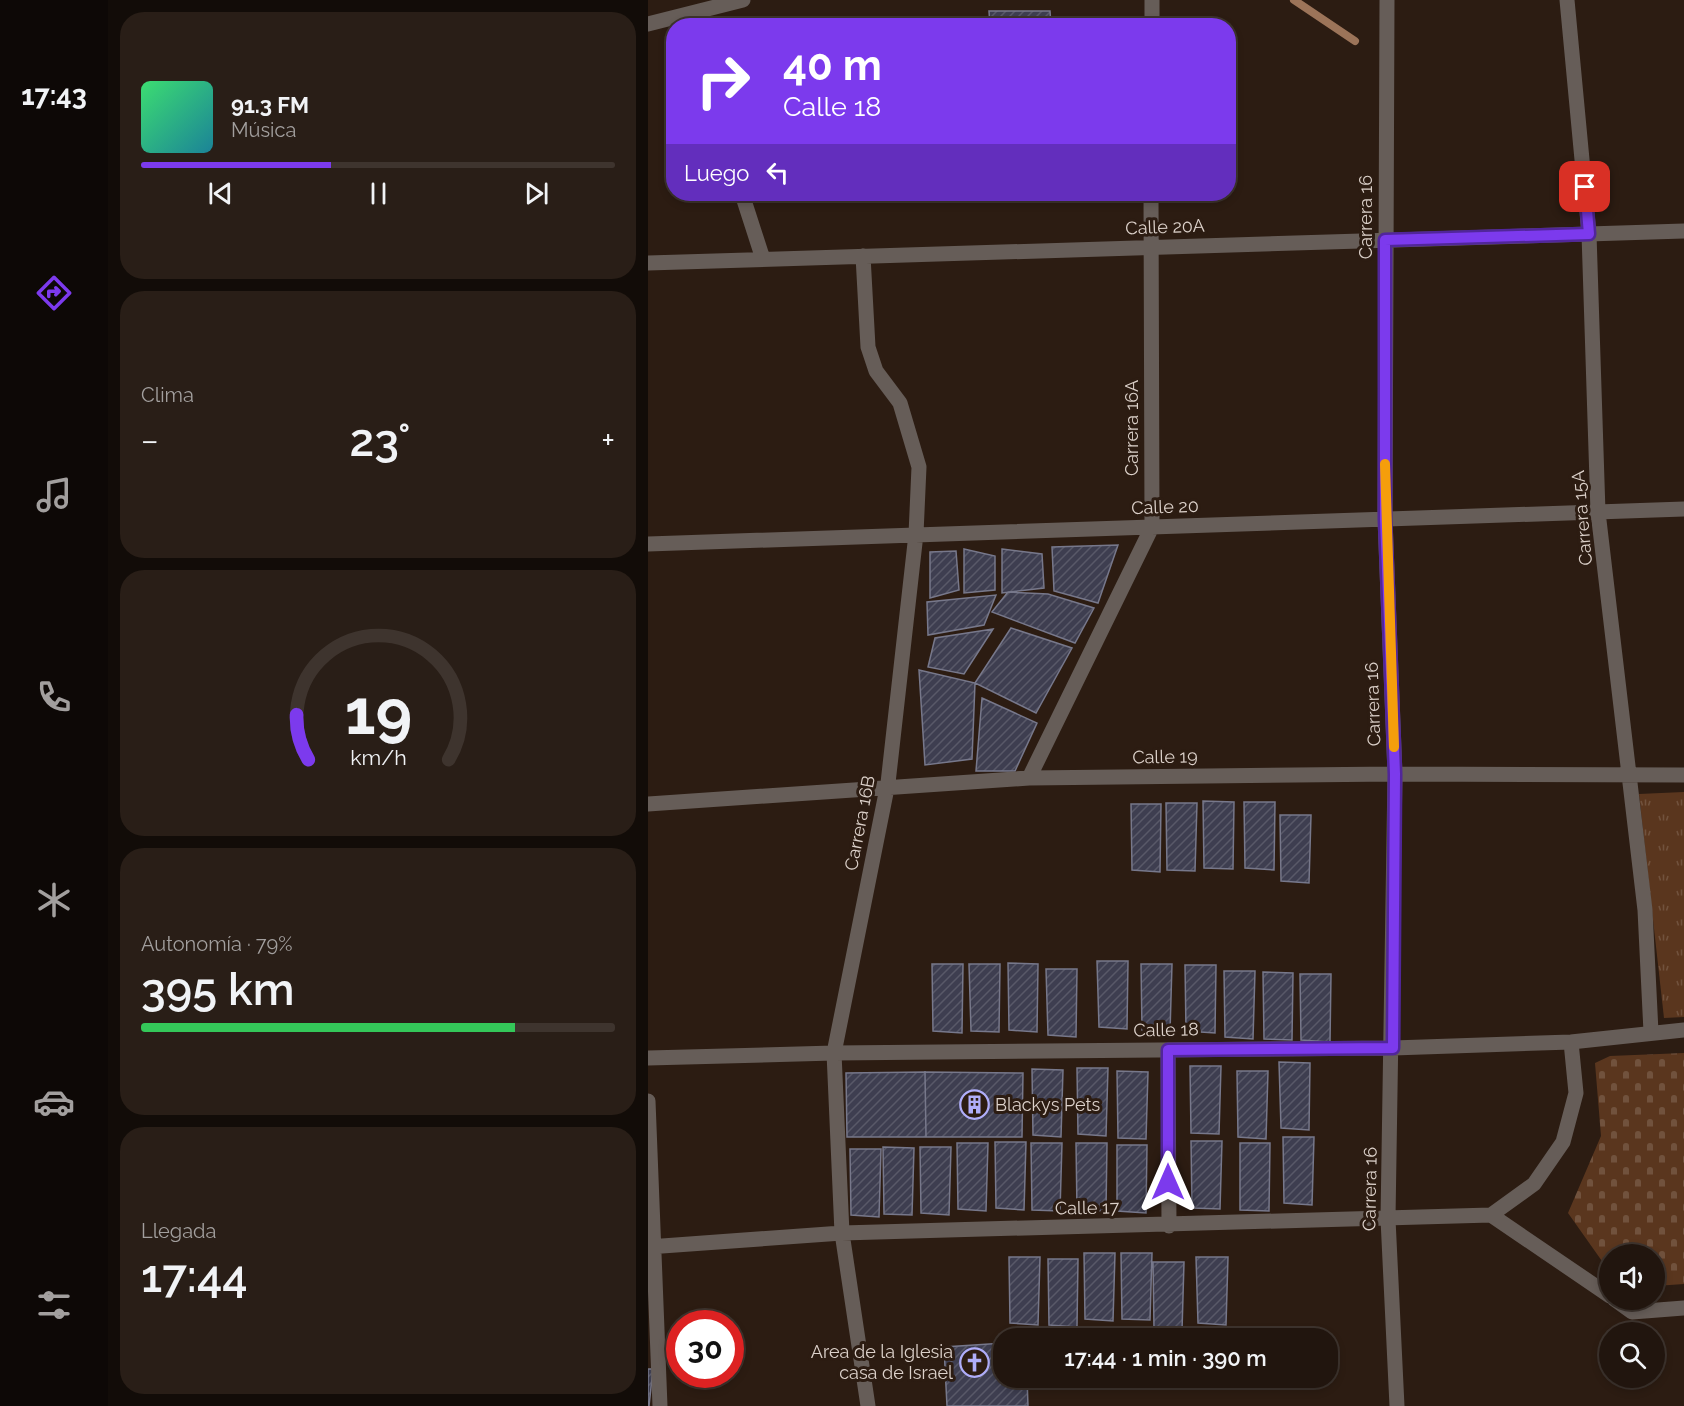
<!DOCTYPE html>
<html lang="es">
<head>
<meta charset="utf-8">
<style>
  :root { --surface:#21150e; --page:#291e17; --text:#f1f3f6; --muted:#a29f9e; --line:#3e342e; --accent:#7c3aed }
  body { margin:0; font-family:Raleway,sans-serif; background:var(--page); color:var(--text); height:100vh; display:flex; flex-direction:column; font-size:22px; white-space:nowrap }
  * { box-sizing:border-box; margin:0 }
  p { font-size:20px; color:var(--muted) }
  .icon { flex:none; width:33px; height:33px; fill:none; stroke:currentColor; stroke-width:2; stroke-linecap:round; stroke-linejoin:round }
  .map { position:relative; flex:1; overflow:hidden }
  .side { display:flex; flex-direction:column; gap:12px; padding:12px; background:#120c08; width:540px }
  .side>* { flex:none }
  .top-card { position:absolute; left:18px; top:18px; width:570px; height:183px; border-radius:24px; box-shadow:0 3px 9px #0003,0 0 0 2px var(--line); background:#7c3aed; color:#fff; overflow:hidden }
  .tools { position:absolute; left:951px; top:1244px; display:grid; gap:12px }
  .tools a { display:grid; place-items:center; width:66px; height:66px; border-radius:50%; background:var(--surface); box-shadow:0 3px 9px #0003,0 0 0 2px var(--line); font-size:30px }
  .speed { position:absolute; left:18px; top:1310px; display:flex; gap:12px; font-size:30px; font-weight:700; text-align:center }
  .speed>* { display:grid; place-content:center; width:78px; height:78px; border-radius:50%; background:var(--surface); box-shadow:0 3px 9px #0003,0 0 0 2px var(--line); line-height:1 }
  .speed .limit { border:9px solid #d22; background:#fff; color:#111 }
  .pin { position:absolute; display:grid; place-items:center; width:51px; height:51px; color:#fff; margin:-26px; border-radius:12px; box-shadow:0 3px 9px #0006 }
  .me { position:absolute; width:66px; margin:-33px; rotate:0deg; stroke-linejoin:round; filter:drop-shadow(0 0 4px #0008) }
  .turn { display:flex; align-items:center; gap:21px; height:126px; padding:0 18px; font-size:27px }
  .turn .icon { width:78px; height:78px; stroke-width:2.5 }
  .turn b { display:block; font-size:42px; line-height:51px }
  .then { display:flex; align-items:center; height:57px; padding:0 18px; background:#0003; gap:12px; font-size:22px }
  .big { font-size:45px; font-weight:600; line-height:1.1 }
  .side .card { flex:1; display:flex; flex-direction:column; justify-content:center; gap:9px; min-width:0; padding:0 21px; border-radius:24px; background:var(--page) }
  .side .dial { align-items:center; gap:0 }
  .dial svg { height:156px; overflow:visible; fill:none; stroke:var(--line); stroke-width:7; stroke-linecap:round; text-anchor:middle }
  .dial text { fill:var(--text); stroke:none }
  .song { display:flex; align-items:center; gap:18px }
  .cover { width:72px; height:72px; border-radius:9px; background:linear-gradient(135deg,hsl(140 70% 55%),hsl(190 70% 35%)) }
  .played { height:6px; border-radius:3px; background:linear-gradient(90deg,var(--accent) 40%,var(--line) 40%) }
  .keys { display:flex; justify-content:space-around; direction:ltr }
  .heat { display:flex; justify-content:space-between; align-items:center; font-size:33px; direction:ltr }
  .charge { height:9px; border-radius:4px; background:linear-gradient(90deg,#34c759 79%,var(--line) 0) }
  .trip { position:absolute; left:345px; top:1328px; width:345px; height:60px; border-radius:24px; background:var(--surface); box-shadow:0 3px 9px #0003,0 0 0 2px var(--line); font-weight:600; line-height:60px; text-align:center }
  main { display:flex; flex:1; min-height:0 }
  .dock { display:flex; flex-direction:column; width:108px; justify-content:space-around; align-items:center; background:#0d0806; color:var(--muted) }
  .dock .icon { width:42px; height:42px }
  .dock .selected { color:var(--accent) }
  .dock b { font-size:27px; color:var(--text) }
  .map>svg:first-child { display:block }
</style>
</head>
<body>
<main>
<nav class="dock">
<b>17:43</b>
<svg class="icon selected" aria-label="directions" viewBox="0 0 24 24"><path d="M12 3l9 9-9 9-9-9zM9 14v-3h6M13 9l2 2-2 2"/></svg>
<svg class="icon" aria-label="music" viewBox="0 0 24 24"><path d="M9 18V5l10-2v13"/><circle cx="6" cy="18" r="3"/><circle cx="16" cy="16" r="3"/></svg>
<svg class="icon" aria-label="phone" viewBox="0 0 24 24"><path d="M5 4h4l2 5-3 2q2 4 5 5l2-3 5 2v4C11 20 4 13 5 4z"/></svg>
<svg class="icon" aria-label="climate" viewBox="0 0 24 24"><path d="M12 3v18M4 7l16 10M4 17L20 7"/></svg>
<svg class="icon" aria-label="car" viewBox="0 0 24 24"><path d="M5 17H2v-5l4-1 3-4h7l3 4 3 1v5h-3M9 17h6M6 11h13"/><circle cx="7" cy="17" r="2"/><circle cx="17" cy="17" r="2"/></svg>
<svg class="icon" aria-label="filters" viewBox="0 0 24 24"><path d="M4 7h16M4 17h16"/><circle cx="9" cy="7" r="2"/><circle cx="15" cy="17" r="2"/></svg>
</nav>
<section class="side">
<div class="card">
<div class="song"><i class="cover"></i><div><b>91.3 FM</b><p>Música</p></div></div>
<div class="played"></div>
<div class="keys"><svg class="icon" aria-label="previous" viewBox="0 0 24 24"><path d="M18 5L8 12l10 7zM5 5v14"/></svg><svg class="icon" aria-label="pause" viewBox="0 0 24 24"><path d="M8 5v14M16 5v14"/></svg><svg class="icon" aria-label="next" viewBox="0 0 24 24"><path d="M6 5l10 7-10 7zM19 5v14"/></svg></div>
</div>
<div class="card"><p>Clima</p>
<div class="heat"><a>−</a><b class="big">23°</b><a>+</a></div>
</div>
<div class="card dial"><svg viewBox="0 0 100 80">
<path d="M14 69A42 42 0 1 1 86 69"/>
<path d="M14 69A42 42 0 0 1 8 46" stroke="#7c3aed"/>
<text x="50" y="56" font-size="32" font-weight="700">19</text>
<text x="50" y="72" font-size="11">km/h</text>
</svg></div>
<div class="card"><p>Autonomía · 79%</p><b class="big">395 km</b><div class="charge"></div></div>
<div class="card"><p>Llegada</p><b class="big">17:44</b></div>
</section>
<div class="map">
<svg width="1036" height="1406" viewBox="0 0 1036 1406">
  <defs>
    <pattern id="cemetery-stones" width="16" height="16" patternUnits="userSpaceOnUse" patternTransform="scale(1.5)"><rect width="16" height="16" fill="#5a361e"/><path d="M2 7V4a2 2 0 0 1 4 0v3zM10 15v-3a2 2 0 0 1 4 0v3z" fill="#71523d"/></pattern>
    <pattern id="park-tufts" width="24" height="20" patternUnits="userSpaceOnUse" patternTransform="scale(1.5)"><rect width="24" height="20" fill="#5a361e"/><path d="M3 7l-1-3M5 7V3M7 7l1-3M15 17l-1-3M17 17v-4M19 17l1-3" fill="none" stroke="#71523d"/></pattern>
    <pattern id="building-hatch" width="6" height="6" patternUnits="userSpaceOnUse" patternTransform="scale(1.5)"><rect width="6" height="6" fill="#3e3e50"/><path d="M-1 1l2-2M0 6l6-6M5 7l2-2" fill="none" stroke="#595968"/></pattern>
  </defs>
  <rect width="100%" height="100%" fill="#2c1c12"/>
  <path fill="url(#cemetery-stones)" d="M1036,1053V1284L1007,1286L1006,1254H962L961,1271L920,1213L953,1136L947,1063L962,1056Z"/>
  <path fill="url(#park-tufts)" d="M1036,792V1017L1016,1018L991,794Z"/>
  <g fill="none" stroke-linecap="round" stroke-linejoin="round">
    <path stroke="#9c7459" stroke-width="8" d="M646,0L707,41"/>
  </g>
  <path fill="url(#building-hatch)" stroke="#77788b" stroke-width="1.5" d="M341,11H402L403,26H342Z
    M470,545L450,603L406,591L404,547Z
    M316,549L347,556V590L316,593Z
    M354,549L394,554L396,588L354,593Z
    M308,551L311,590L282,598V552Z
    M360,592L400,594L446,608L427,643L344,612Z
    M348,595L336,625L280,635L279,602Z
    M363,628L424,648L388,713L327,683Z
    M345,629L316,674L280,667L287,638Z
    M271,670L327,683L324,759L277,765Z
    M334,698L389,723L367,771H328Z
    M555,801L586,802L585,869L556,868Z
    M596,802H627L626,870L597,868Z
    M518,803H549L547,871L519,870Z
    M483,804H513L512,872L484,870Z
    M632,815H663L661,883L633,881Z
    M449,961H480L479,1029L451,1027Z
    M360,963L390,964L389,1032L361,1030Z
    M284,964H315L314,1033L285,1031Z
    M321,964H352L351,1032L323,1031Z
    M493,964H524L522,1032L494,1030Z
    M537,965H568L567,1033L538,1031Z
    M398,969H429L428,1037L400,1035Z
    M576,971H607L605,1039L577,1037Z
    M615,972L645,973L644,1040L616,1039Z
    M652,974H683L682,1042L653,1040Z
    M631,1062L662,1063L661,1130L633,1128Z
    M542,1066H573L571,1134L543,1133Z
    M429,1068H460L458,1136L430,1134Z
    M384,1069L415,1070L413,1137L385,1135Z
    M469,1071L500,1072L498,1139L470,1138Z
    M589,1071H620L618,1139L590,1137Z
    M277,1072L278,1137H199L198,1073Z
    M277,1072L375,1073L374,1137H278Z
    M635,1137H666L664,1205L636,1203Z
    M543,1141H574L572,1209L544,1208Z
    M347,1142H378L376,1210L348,1208Z
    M309,1143H340L338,1211L310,1209Z
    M383,1143H414L412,1211L384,1210Z
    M428,1143H459L458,1211L429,1210Z
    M592,1143H622L621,1211L592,1210Z
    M469,1145H499L498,1213L469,1211Z
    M235,1147L266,1148L264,1215L236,1214Z
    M272,1147H303L301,1215L273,1213Z
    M202,1149H233L231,1217L203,1215Z
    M436,1253H467L465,1321L437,1319Z
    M473,1253H504L502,1320L474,1319Z
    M361,1257H392L390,1325L362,1323Z
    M548,1257H580L578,1325L550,1323Z
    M400,1259H430L429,1327L401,1325Z
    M505,1262H536L534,1331L506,1329Z
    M356,1343V1377H379L380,1406H299L296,1347Z
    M0,1369H5L1,1406H0Z"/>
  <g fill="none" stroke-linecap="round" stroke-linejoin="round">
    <path stroke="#665d58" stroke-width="15" d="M739,0L737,519L747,774L740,1219L749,1406
      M919,0L941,234L950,512L997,910L1003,1032
      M0,24L95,0
      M504,26V0
      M94,194L115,259
      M215,256L220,347L228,371L252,403L271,467L268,534L240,783L186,1053L194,1233L220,1406
      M0,263L1036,231
      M0,544L1036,509
      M381,778L504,527L503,194
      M0,804L381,778L747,774L1036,775
      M520,1050L521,1226
      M0,1058L186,1053L745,1048L923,1042L1036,1030
      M0,1101L12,1406
      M843,1215L886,1184L915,1142L928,1093L923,1042
      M0,1247L194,1233L843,1215L962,1296
      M966,1299L984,1312L1036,1308"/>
  </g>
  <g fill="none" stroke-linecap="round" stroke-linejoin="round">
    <defs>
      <path id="route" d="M520,1182V1050L745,1048L747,774L737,519V240L941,234L937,187"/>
    </defs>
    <use href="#route" stroke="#51269a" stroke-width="15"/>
    <use href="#route" stroke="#7c3aed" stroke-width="10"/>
    <path stroke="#f59e0b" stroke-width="10" d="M737,464L746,747"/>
  </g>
  <defs>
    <symbol id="building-ring" viewBox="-11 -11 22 22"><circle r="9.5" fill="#2c1c12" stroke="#b0aefa" stroke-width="1.5"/><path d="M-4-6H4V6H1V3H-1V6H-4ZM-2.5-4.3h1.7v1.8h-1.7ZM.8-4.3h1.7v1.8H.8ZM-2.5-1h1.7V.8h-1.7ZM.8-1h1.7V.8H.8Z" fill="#b0aefa"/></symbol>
    <symbol id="church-ring" viewBox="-11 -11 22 22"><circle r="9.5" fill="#2c1c12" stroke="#b0aefa" stroke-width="1.5"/><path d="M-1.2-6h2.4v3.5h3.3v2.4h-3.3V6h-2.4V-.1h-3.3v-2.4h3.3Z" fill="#b0aefa"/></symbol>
  </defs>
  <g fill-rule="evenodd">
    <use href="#building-ring" x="310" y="1088" width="33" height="33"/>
    <use href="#church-ring" x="310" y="1346" width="33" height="33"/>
  </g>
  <g text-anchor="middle" stroke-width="6" stroke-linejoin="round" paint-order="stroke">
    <g font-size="18" fill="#dcd1ca" stroke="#2c1c12">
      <text transform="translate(718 217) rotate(-90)" y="6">Carrera 16</text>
      <text transform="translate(517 227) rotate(-2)" y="6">Calle 20A</text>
      <text transform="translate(484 428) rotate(-90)" y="6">Carrera 16A</text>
      <text transform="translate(517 507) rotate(-2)" y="6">Calle 20</text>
      <text transform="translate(934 518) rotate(-95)" y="6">Carrera 15A</text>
      <text transform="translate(725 704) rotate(-92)" y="6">Carrera 16</text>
      <text transform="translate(517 757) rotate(-1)" y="6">Calle 19</text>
      <text transform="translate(212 823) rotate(-79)" y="6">Carrera 16B</text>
      <text transform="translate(518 1030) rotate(-1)" y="6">Calle 18</text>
      <text transform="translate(722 1189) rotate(-89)" y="6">Carrera 16</text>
      <text transform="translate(439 1208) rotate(-1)" y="6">Calle 17</text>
    </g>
    <g font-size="18" fill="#dcd1ca" stroke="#2c1c12" text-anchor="start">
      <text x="347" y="1111">Blackys Pets</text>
      <text x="305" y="1358" text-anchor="end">Area de la Iglesia<tspan x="305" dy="21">casa de Israel</tspan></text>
    </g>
  </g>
</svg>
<div class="tools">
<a><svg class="icon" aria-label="sound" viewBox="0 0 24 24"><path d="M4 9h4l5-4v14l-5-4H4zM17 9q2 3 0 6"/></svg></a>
<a><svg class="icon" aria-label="search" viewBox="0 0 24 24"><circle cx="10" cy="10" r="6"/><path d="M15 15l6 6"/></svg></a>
</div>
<div class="speed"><div class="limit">30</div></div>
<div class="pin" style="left:937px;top:187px;background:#d93025"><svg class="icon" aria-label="arrive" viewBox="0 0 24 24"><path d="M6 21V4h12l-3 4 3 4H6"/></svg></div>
<svg class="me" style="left:520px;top:1182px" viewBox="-20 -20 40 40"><path d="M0-17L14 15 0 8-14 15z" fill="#7c3aed" stroke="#fff" stroke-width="4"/></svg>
<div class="trip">17:44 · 1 min · 390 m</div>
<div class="top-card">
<div class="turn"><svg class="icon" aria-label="right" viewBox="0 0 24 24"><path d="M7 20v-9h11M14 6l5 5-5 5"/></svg><div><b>40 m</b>Calle 18</div></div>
<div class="then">Luego<svg class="icon" aria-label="left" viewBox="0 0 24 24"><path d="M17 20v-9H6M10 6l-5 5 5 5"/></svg></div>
</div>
</div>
</main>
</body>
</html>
